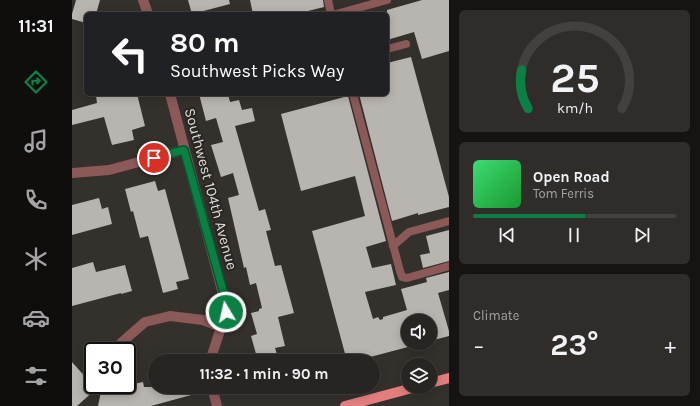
<!DOCTYPE html>
<html lang="en">
<head>
<meta charset="utf-8">
<style>
  :root { --surface:#272421; --page:#2f2c2a; --text:#f1f3f6; --muted:#a4a4a5; --line:#43413f; --accent:#0b8043 }
  body { margin:0; font-family:Karla,sans-serif; background:var(--page); color:var(--text); height:100vh; display:flex; flex-direction:column; font-size:15px; white-space:nowrap }
  * { box-sizing:border-box; margin:0 }
  p { font-size:13px; color:var(--muted) }
  .icon { flex:none; width:22px; height:22px; fill:none; stroke:currentColor; stroke-width:2; stroke-linecap:round; stroke-linejoin:round }
  .map { position:relative; flex:1; overflow:hidden }
  .panel { display:flex; flex-direction:column; gap:10px; padding:10px; background:#151412; width:251px }
  .panel>* { flex:none }
  .top-card { position:absolute; left:12px; top:12px; width:305px; height:84px; border-radius:6px; box-shadow:0 2px 10px #0003,0 0 0 1px var(--line); background:#202124; color:#fff; overflow:hidden }
  .tools { position:absolute; left:329px; top:314px; display:grid; gap:8px }
  .tools a { display:grid; place-items:center; width:36px; height:36px; border-radius:50%; background:var(--surface); box-shadow:0 2px 10px #0003,0 0 0 1px var(--line); font-size:20px }
  .speed { position:absolute; left:12px; top:342px; display:flex; gap:8px; font-size:20px; font-weight:700; text-align:center }
  .speed>* { display:grid; place-content:center; width:52px; height:52px; border-radius:50%; background:var(--surface); box-shadow:0 2px 10px #0003,0 0 0 1px var(--line); line-height:1 }
  .speed .limit { border:2px solid #111; border-radius:6px; background:#fff; color:#111 }
  .pin { position:absolute; display:grid; place-items:center; width:34px; height:34px; color:#fff; margin:-17px; border:2px solid #fff; border-radius:50%; box-shadow:0 1px 4px #0007 }
  .me { position:absolute; width:44px; margin:-22px; rotate:351deg; stroke-linejoin:round; filter:drop-shadow(0 0 3px #0008) }
  .turn { display:flex; align-items:center; gap:14px; height:84px; padding:0 20px; font-size:18px }
  .turn .icon { width:52px; height:52px; stroke-width:2.5 }
  .turn b { display:block; font-size:28px; line-height:34px }
  .big { font-size:30px; font-weight:700; line-height:1.1 }
  .panel .card { flex:1; display:flex; flex-direction:column; justify-content:center; gap:6px; min-width:0; padding:0 14px; border-radius:6px; background:var(--page) }
  .panel .dial { align-items:center; gap:0 }
  .dial svg { height:104px; overflow:visible; fill:none; stroke:var(--line); stroke-width:7; stroke-linecap:round; text-anchor:middle }
  .dial text { fill:var(--text); stroke:none }
  .song { display:flex; align-items:center; gap:12px }
  .cover { width:48px; height:48px; border-radius:6px; background:linear-gradient(135deg,hsl(140 70% 55%),hsl(130 70% 35%)) }
  .played { height:4px; border-radius:2px; background:linear-gradient(90deg,var(--accent) 55%,var(--line) 55%) }
  .keys { display:flex; justify-content:space-around; direction:ltr }
  .heat { display:flex; justify-content:space-between; align-items:center; font-size:22px; direction:ltr }
  .trip { position:absolute; left:76px; top:354px; width:232px; height:40px; border-radius:20px; background:var(--surface); box-shadow:0 2px 10px #0003,0 0 0 1px var(--line); font-weight:700; line-height:40px; text-align:center }
  main { display:flex; flex:1; min-height:0 }
  .dock { display:flex; flex-direction:column; width:72px; justify-content:space-around; align-items:center; background:#100e0d; color:var(--muted) }
  .dock .icon { width:28px; height:28px }
  .dock .active { color:var(--accent) }
  .dock b { font-size:18px; color:var(--text) }
  .map>svg:first-child { display:block }
</style>
</head>
<body>
<main>
<nav class="dock">
<b>11:31</b>
<svg class="icon active" aria-label="directions" viewBox="0 0 24 24"><path d="M12 3l9 9-9 9-9-9zM9 14v-3h6M13 9l2 2-2 2"/></svg>
<svg class="icon" aria-label="music" viewBox="0 0 24 24"><path d="M9 18V5l10-2v13"/><circle cx="6" cy="18" r="3"/><circle cx="16" cy="16" r="3"/></svg>
<svg class="icon" aria-label="phone" viewBox="0 0 24 24"><path d="M5 4h4l2 5-3 2q2 4 5 5l2-3 5 2v4C11 20 4 13 5 4z"/></svg>
<svg class="icon" aria-label="climate" viewBox="0 0 24 24"><path d="M12 3v18M4 7l16 10M4 17L20 7"/></svg>
<svg class="icon" aria-label="car" viewBox="0 0 24 24"><path d="M5 17H2v-5l4-1 3-4h7l3 4 3 1v5h-3M9 17h6M6 11h13"/><circle cx="7" cy="17" r="2"/><circle cx="17" cy="17" r="2"/></svg>
<svg class="icon" aria-label="filters" viewBox="0 0 24 24"><path d="M4 7h16M4 17h16"/><circle cx="9" cy="7" r="2"/><circle cx="15" cy="17" r="2"/></svg>
</nav>
<div class="map">
<svg width="377" height="406" viewBox="0 0 377 406">
  <rect width="100%" height="100%" fill="#34302c"/>
  <path fill="#b8b4af" d="M4,0H28L24,14H14V23L0,19V14Z
    M116,0H157L158,4L120,14Z
    M178,0H251L252,7L224,14H181Z
    M350,0H377V51L350,59L342,32L315,40V10Z
    M339,57L377,197V207L346,215V213L320,221L287,94H315V63Z
    M31,94H65L73,126L60,130L62,140L40,145L32,117L0,125V110L25,103L24,96Z
    M127,94H156L158,102L167,100L170,110L180,108L183,121L163,126L187,211L193,209L199,230L194,231L203,266L209,265L222,313L206,317L213,346L203,348L207,361H186L179,336L185,334L179,313L187,311V309L190,308L184,283L178,285L174,267L172,268L156,198L167,195L161,173L149,177L139,145L151,142L144,118L134,121Z
    M276,96L314,241L294,247L300,268L319,264L324,285L293,292L301,319L306,317L308,320L311,319V317L335,310L329,289L355,282L354,278L377,272V290L366,293L377,331V336L358,341V321H336V347L283,361H275L240,231L293,216L283,176L229,191L209,114Z
    M83,181L86,191L93,189L117,279L104,282L106,289L91,293L76,236L68,238L61,211L59,212L53,189Z
    M27,198L30,209L36,207L40,224L0,235V205Z
    M377,230V261L351,268L348,255L358,253L354,236Z
    M21,262L24,272L53,265L60,291L49,294V293L0,306V268Z
    M0,362L24,389L5,406H0Z
    M71,382L72,387H134V391L79,406H26L30,387L58,392L57,385Z"/>
  <g fill="none" stroke-linecap="round" stroke-linejoin="round">
    <path stroke="#8c5959" stroke-width="8" d="M256,0L259,14
      M264,14L315,0
      M315,49L334,44
      M281,94L328,271L330,277L335,278L377,266
      M321,246L337,232L377,221"/>
    <path stroke="#8c5959" stroke-width="10" d="M71,0L76,14
      M98,94L151,294L154,312L138,361
      M0,173L37,170L112,150
      M49,343L73,322L98,316L131,320L149,327
      M140,387L145,406"/>
    <path stroke="#e47e7e" stroke-width="10" d="M358,383L377,378
      M273,406L344,387"/>
  </g>
  <g fill="none" stroke-linecap="round" stroke-linejoin="round">
    <defs>
      <path id="route" d="M82,158L112,150L152,294L154,312"/>
    </defs>
    <use href="#route" stroke="#07532c" stroke-width="10"/>
    <use href="#route" stroke="#0b8043" stroke-width="7"/>
  </g>
  <g text-anchor="middle" stroke-width="4" stroke-linejoin="round" paint-order="stroke">
    <g font-size="15" fill="#dfdcda" stroke="#2a2622">
      <text transform="translate(139 189) rotate(75)" y="5">Southwest 104th Avenue</text>
    </g>
  </g>
</svg>
<div class="tools">
<a><svg class="icon" aria-label="sound" viewBox="0 0 24 24"><path d="M4 9h4l5-4v14l-5-4H4zM17 9q2 3 0 6"/></svg></a>
<a><svg class="icon" aria-label="layers" viewBox="0 0 24 24"><path d="M12 4l9 5-9 5-9-5zM3 14l9 5 9-5"/></svg></a>
</div>
<div class="speed"><div class="limit">30</div></div>
<div class="pin" style="left:82px;top:158px;background:#d93025"><svg class="icon" aria-label="arrive" viewBox="0 0 24 24"><path d="M6 21V4h12l-3 4 3 4H6"/></svg></div>
<svg class="me" style="left:154px;top:312px" viewBox="-20 -20 40 40"><circle r="17" fill="#0b8043" stroke="#fff" stroke-width="3"/><path d="M0-11L8 9 0 5-8 9z" fill="#fff"/></svg>
<div class="trip">11:32 · 1 min · 90 m</div>
<div class="top-card">
<div class="turn"><svg class="icon" aria-label="left" viewBox="0 0 24 24"><path d="M17 20v-9H6M10 6l-5 5 5 5"/></svg><div><b>80 m</b>Southwest Picks Way</div></div>
</div>
</div>
<section class="panel">
<div class="card dial"><svg viewBox="0 0 100 80">
<path d="M14 69A42 42 0 1 1 86 69"/>
<path d="M14 69A42 42 0 0 1 9 39" stroke="#0b8043"/>
<text x="50" y="56" font-size="32" font-weight="700">25</text>
<text x="50" y="72" font-size="11">km/h</text>
</svg></div>
<div class="card">
<div class="song"><i class="cover"></i><div><b>Open Road</b><p>Tom Ferris</p></div></div>
<div class="played"></div>
<div class="keys"><svg class="icon" aria-label="previous" viewBox="0 0 24 24"><path d="M18 5L8 12l10 7zM5 5v14"/></svg><svg class="icon" aria-label="pause" viewBox="0 0 24 24"><path d="M8 5v14M16 5v14"/></svg><svg class="icon" aria-label="next" viewBox="0 0 24 24"><path d="M6 5l10 7-10 7zM19 5v14"/></svg></div>
</div>
<div class="card"><p>Climate</p>
<div class="heat"><a>−</a><b class="big">23°</b><a>+</a></div>
</div>
</section>
</main>
</body>
</html>
